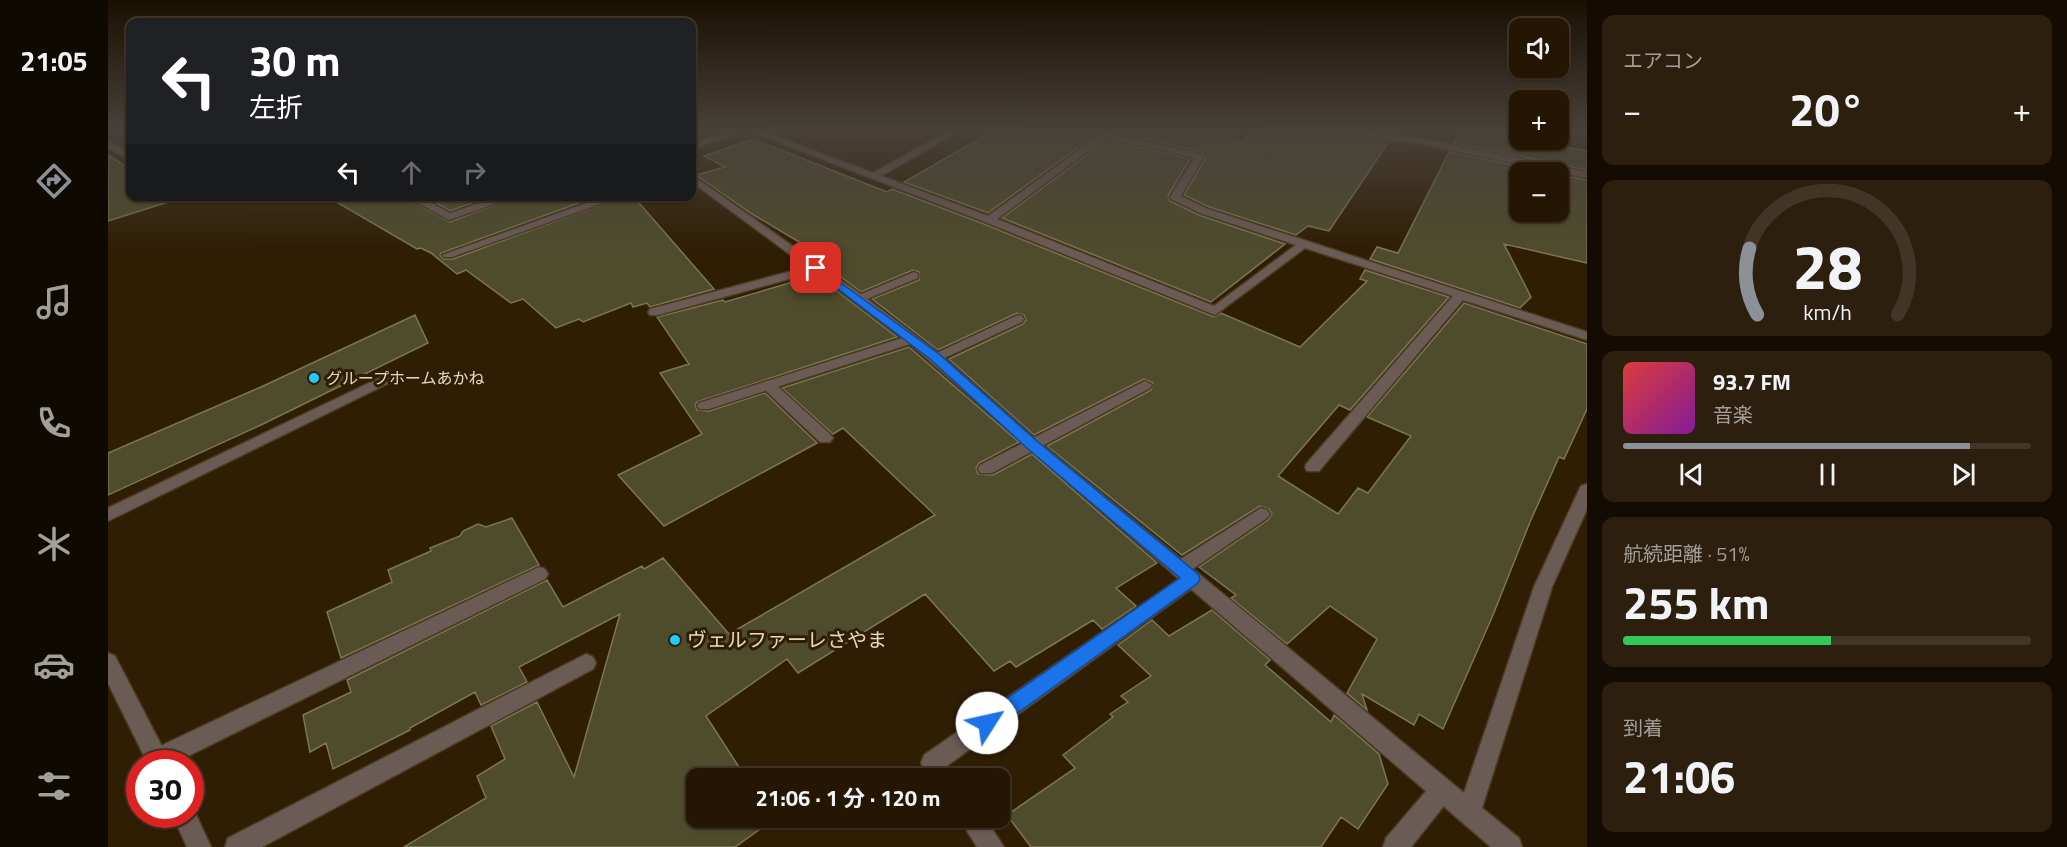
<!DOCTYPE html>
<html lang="ja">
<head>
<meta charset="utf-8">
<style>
  :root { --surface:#241603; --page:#2c1f0d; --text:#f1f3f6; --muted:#a39f9a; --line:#413525; --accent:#8c9099 }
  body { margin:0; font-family:"Titillium Web","Noto Sans JP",sans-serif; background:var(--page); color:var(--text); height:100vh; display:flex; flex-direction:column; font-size:22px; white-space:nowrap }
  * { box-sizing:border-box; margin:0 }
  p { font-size:20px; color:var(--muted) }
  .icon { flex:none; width:33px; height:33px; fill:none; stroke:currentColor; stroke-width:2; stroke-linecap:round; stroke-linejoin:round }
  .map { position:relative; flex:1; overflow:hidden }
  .panel { display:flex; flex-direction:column; gap:15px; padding:15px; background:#140c02; width:480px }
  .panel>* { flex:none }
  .guide { position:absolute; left:18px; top:18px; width:570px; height:183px; border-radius:12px; box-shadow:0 2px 4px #0004,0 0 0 2px var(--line); background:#202124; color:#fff; overflow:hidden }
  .tools { position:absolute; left:1401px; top:18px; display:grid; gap:12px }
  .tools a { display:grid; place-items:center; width:60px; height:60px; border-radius:12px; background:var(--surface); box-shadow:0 2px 4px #0004,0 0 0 2px var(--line); font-size:30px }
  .speed { position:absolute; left:18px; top:750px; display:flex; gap:12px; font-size:30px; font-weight:700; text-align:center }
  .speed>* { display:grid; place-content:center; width:78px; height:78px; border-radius:50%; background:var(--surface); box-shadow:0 2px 4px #0004,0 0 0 2px var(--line); line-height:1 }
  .speed .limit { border:9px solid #d22; background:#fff; color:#111 }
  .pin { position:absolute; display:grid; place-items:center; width:51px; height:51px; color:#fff; margin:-26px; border-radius:12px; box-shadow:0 3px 9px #0006 }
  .me { position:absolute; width:66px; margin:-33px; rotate:55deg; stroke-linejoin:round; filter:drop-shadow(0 0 4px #0008) }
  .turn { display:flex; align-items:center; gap:21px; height:126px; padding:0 24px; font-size:27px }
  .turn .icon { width:78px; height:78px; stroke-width:2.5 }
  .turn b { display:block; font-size:42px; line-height:51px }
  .lanes { display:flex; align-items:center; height:57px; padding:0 24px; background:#0003; justify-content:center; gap:30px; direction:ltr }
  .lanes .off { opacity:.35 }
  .big { font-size:45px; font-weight:700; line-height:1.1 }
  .panel .card { flex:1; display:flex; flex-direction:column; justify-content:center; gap:9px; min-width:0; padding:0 21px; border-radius:12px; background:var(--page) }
  .panel .dial { align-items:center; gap:0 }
  .dial svg { height:156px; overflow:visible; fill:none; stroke:var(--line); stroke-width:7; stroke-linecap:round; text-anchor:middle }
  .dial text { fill:var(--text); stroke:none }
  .song { display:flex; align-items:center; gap:18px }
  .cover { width:72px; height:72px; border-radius:9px; background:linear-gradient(135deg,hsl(0 70% 55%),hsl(290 70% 35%)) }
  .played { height:6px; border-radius:3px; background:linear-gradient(90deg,var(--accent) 85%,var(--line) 85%) }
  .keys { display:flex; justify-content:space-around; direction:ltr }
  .heat { display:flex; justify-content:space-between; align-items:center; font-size:33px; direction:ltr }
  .charge { height:9px; border-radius:4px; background:linear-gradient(90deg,#34c759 51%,var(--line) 0) }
  .trip { position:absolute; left:578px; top:768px; width:324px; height:60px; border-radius:12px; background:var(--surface); box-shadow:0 2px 4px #0004,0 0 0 2px var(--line); font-weight:700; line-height:60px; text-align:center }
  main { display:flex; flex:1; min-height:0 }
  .menu { display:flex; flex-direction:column; width:108px; justify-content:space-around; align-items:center; background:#0e0901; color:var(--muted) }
  .menu .icon { width:42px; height:42px }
  .menu .on { color:var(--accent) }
  .menu b { font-size:27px; color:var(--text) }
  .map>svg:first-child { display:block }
</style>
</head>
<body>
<main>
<nav class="menu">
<b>21:05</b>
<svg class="icon on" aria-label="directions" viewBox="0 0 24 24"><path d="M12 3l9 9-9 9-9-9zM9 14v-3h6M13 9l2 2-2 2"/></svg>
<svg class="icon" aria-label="music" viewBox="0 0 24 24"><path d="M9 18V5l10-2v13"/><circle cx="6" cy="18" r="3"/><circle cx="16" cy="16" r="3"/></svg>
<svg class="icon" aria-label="phone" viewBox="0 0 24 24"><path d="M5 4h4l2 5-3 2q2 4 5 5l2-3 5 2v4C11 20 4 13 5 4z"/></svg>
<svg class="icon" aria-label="climate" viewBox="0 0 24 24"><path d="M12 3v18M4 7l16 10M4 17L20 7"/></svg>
<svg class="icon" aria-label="car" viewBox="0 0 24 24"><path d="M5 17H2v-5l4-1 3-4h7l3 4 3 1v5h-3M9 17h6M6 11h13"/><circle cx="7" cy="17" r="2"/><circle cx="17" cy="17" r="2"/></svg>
<svg class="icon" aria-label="filters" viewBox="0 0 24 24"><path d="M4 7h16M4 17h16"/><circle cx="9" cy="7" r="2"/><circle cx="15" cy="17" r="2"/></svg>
</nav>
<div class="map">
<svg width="1479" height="847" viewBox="0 0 1479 847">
  <rect width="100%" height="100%" fill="#301e04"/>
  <path fill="#4f4c2d" stroke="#7a7656" stroke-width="1.5" d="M885,131H971L985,137L880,213L796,182Z
    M1002,131H1089L1137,142L1138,131H1237L1280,143L1221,231L1200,226L1188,235L1101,207L1076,195L1098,157L1094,152Z
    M1352,131H1373L1479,151V170L1346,143Z
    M645,139L779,192L784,189L876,224L1106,317L1113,313L1192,347L1259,281L1252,279L1257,270L1341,297L1242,410L1231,405L1170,476L1230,514L1250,488L1260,493L1303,436L1259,417L1356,303L1479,344V409L1456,459L1451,457L1422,522L1385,615L1335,729L1311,714L1306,725L1254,694L1259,710L1239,693L1269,639L1222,606L1179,644L1123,598L1128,595L1091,567L1160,520L1164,514L1161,509L1152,506L1074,555L939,446L1043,390L1045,383L1036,379L926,435L841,359L915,324L918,320L916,315L909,313L830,350L764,299L811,280V272L805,270L753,292L702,254L708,252L644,214L588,175L617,167L596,156Z
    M999,140L1082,159L1060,196L1062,201L1091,215L1177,244L1103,302L894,218Z
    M1341,152L1441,172H1412V212H1450V174L1479,180V263L1396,244L1423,297L1412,308L1262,259L1269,247L1290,253Z
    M0,155L22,169V196H66L70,199L0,221Z
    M218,196H295L342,222L410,196H490L333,253L332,255L336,259H345L516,196H525L606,289L542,307L539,303L525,307L523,303L475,322L471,319L448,328L415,299L403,303L358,270L349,274L323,253L313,248L309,249Z
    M316,196H384L342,211Z
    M708,275L789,337L589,402L587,405L589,410L601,411L657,393L709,443L556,526L510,475L594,434L552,373L581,364L549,317L615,300L617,302Z
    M307,315L320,343L155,424L0,495V453L153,387Z
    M801,347L911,442L871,463L868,468L870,474L885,475L924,454L1049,563L1008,588L1028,606L994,629L985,620L908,667L902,661L886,671L817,594L690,673L679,659L598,716L638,778H588V818H664L665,820L627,847H296L378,798L369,776L397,759L383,726L429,702L466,777L512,614L411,667L419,682L373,705L367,692L302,728V730L225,769L218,743L202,752L195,715L243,692L239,680L439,580L455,607L534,566L536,569L555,558L621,634L827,515L735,428L725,434L674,388Z
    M404,518L431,565L233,658L219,612L284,582L280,570L323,551L322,548L352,536L355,531L370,524L378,527Z
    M1104,610L1162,660L1157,665L1223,722L1226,715L1271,754L1280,784L1250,829L1233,817L1213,847H923L899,815L967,768L955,755L1005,717L1002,714L1020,702L1013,696L1043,676L1010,645L1044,620L1061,636Z"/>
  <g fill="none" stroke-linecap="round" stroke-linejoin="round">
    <defs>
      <path id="lane" d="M1103,131H1132L1124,138Z
        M1239,131L1302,136L1479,172V178L1302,142L1275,141Z
        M806,272L810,274V278L754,301H746L744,298Z
        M910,315L914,316L916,319L914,322L832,360L827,361L820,357Z
        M282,373L287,374L289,377L287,380L0,521V508Z
        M660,381L665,382L722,434L725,438L722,442H712L655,388L653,385L655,382Z
        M1037,381L1044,385L1042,388L884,473H872L870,469L872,465Z
        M1153,508L1159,510L1162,514L1159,518L1077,574L1071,576L1065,574L1062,569L1065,564Z
        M431,567L437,569L440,574L437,579L64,764H41L39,759L42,751Z
        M478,654L485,657L488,663L485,669L154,847H117L120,838Z
        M1334,778L1342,782L1346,790L1342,798L1303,847H1275L1278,838L1326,782Z"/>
      <path id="street" d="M624,131H638L584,149V143Z
        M641,131H654L765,173L840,131H851L773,176L880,216L990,136L973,131H990L1094,154L1096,156L1073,196L1100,209L1479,332V340L1355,300L1211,471H1199L1197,467L1199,463L1345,296L1197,248L1107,315L877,222ZM998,138L1086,158L1062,197L1063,199L1092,213L1188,245L1106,306L889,219Z
        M0,141L22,153V159L0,148Z
        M584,175L754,295L832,354L930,441L1356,793L1426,587L1471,490L1473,486L1479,484V509L1444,587L1374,808L1411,838L1414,847H1383L1083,589L840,765L846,778H822L813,763L816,755L1071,579L802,344L601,409H591L589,406L591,403L794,338L707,272L550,315H542L540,312L542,309L699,267L584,182Z
        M297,196H310L342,213L392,196H408L341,220Z
        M498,196H514L344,257H336L334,255Z
        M0,653L7,656L63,764H40L0,683Z
        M82,805L84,806L103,847H79L64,814H82Z
        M851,818H877L896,847H869Z"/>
    </defs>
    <use href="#lane" stroke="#4d3c23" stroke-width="3"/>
    <use href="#street" stroke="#4d3c23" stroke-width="3"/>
    <use href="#lane" fill="#6b5b55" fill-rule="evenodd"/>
    <use href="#street" fill="#6b5b55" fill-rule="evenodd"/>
  </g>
  <linearGradient id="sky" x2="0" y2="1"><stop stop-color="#1a1002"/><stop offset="0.52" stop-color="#48413a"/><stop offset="1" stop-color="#48413a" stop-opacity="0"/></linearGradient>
  <rect width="1479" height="250" fill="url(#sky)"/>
  <path fill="#1a73e8" stroke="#114b97" stroke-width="1.5" d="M708,265L831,354L930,442L1090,574L1092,579L1090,583L886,730L879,732L872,730L869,723L872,717L1072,578L920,449L822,359L705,270L703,268Z"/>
  <g fill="#21c9fd" stroke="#301e04" stroke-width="2">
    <circle cx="206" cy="378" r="6"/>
    <circle cx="567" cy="640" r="6"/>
  </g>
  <g text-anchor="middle" stroke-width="6" stroke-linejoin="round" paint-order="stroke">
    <g font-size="16" fill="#e3d7c8" stroke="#301e04" text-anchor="start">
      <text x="218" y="384">グループホームあかね</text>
    </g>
    <g font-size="20" fill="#e3d7c8" stroke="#301e04" text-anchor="start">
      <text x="579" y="647">ヴェルファーレさやま</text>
    </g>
  </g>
</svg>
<div class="tools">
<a><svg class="icon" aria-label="sound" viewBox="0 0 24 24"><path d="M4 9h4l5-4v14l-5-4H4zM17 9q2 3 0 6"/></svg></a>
<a>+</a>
<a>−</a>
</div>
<div class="speed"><div class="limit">30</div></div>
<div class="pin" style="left:708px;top:268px;background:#d93025"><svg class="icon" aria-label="arrive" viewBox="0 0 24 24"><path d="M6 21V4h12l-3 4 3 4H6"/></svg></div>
<svg class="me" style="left:879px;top:723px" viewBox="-20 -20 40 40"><circle r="19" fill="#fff"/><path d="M0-13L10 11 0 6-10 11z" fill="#1a73e8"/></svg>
<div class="trip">21:06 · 1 分 · 120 m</div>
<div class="guide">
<div class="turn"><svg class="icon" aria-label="left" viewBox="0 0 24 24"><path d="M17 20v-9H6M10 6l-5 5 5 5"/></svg><div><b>30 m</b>左折</div></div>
<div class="lanes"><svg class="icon" aria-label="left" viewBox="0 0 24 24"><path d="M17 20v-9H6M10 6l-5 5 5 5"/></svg><svg class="icon off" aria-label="ahead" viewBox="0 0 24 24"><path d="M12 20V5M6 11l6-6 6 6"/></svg><svg class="icon off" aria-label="right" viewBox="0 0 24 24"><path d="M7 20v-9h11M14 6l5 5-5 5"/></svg></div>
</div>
</div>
<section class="panel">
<div class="card"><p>エアコン</p>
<div class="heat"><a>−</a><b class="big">20°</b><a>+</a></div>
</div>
<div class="card dial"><svg viewBox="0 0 100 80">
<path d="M14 69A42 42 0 1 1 86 69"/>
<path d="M14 69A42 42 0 0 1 10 35" stroke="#8c9099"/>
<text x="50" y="56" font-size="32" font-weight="700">28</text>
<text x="50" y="72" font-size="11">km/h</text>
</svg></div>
<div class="card">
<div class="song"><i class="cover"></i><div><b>93.7 FM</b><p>音楽</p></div></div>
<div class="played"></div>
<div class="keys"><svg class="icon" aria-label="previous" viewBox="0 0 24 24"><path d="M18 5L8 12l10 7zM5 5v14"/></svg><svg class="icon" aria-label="pause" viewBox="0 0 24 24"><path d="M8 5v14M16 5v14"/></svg><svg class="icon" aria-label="next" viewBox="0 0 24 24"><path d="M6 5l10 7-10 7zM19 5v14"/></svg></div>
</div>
<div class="card"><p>航続距離 · 51%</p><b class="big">255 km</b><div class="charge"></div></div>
<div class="card"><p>到着</p><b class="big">21:06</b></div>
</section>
</main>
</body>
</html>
